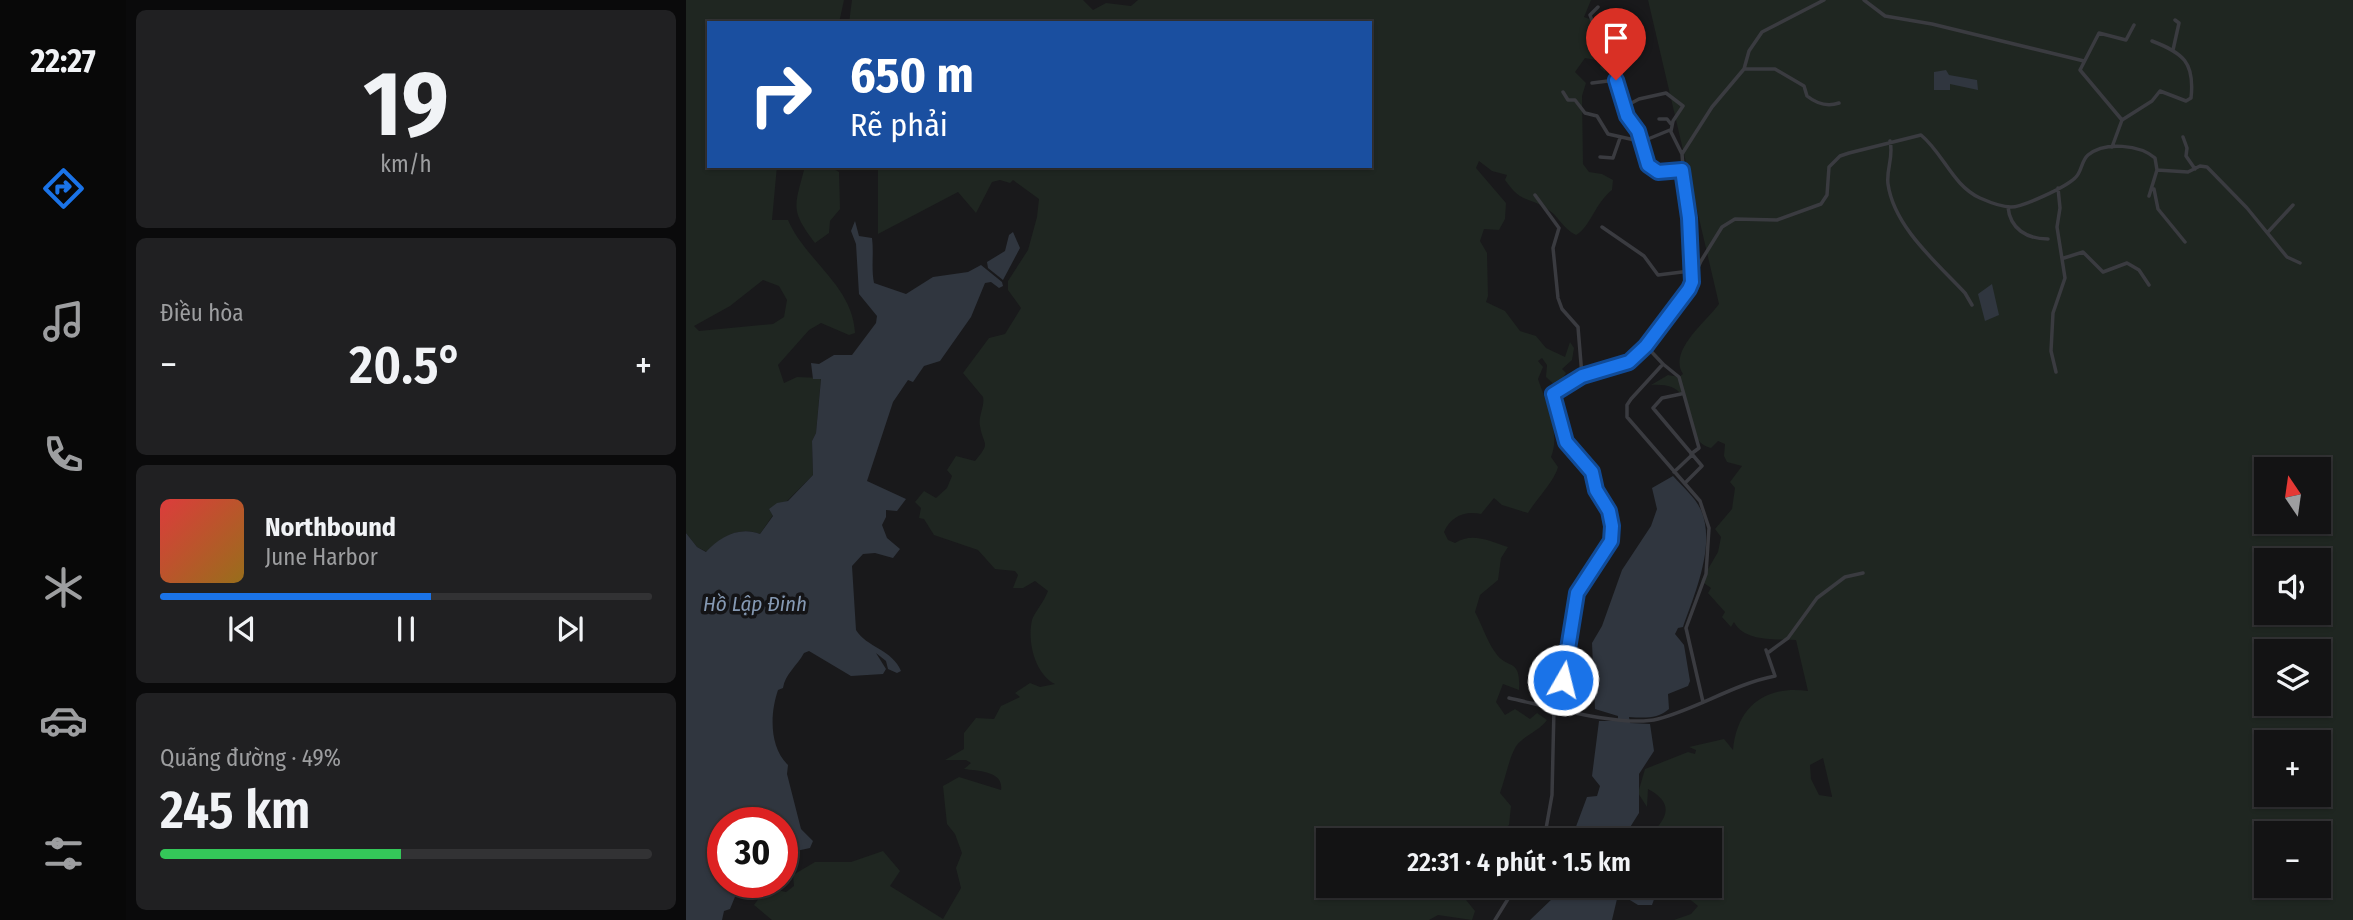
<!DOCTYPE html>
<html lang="vi">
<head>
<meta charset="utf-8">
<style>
  :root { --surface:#131314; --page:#202022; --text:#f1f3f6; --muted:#9d9ea0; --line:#323234; --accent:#1a73e8 }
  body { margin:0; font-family:"Fira Sans Condensed",sans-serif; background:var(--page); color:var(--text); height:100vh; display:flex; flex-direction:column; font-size:26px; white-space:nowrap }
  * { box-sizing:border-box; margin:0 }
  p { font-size:23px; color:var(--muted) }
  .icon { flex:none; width:38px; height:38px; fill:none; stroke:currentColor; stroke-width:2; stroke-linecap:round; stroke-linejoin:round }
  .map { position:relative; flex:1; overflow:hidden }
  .side { display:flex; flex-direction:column; gap:10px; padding:10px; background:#0a0a0b; width:560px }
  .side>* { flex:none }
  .hud { position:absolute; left:21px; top:21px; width:665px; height:147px; border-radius:0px; box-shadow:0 2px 5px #0004,0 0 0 2px var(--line); background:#1a4fa0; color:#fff; overflow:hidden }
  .needle { width:46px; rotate:347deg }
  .fabs { position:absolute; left:1568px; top:457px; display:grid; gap:14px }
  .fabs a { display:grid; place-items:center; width:77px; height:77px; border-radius:0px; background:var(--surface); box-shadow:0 2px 5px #0004,0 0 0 2px var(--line); font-size:35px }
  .speed { position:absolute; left:21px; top:807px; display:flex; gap:14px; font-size:35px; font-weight:700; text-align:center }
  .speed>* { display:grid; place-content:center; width:91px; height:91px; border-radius:50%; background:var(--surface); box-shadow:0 2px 5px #0004,0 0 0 2px var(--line); line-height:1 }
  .speed .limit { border:10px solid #d22; background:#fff; color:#111 }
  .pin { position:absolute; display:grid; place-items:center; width:60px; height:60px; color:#fff; margin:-72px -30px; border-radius:50% 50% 50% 0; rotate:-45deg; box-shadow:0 0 7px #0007 }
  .pin .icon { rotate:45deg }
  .me { position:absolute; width:77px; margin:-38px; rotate:8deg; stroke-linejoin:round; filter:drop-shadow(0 0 5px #0008) }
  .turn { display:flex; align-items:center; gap:24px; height:147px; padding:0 28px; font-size:32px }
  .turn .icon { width:91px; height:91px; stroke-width:2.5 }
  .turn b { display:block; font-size:49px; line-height:60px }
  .big { font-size:52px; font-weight:600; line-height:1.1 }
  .side .widget { flex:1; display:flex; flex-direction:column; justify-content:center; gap:10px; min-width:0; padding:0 24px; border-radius:10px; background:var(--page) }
  .side .dial { align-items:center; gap:0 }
  .dial b { font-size:91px; line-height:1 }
  .song { display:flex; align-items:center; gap:21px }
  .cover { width:84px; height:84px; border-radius:10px; background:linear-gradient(135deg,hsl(0 70% 55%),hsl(40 70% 35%)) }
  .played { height:7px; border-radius:4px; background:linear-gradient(90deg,var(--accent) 55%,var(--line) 55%) }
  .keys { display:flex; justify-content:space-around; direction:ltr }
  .heat { display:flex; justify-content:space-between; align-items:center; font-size:38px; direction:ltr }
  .charge { height:10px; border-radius:5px; background:linear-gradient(90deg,#34c759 49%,var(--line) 0) }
  .trip { position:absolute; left:630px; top:828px; width:406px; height:70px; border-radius:0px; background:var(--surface); box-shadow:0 2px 5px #0004,0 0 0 2px var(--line); font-weight:600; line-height:70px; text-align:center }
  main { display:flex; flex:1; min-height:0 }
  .tab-bar { display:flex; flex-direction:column; width:126px; justify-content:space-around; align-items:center; background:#080808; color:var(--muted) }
  .tab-bar .icon { width:49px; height:49px }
  .tab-bar .selected { color:var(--accent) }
  .tab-bar b { font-size:32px; color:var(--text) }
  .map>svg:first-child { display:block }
</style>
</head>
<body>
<main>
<nav class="tab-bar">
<b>22:27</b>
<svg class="icon selected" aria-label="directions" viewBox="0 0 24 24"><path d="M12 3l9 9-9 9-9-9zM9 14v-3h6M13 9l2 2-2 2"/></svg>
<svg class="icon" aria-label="music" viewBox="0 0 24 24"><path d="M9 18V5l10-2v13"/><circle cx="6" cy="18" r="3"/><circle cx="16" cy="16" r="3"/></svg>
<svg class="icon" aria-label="phone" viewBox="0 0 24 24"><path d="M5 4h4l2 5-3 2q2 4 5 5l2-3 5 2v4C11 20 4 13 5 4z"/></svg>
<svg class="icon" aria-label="climate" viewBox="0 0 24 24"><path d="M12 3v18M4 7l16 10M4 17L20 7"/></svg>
<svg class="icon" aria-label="car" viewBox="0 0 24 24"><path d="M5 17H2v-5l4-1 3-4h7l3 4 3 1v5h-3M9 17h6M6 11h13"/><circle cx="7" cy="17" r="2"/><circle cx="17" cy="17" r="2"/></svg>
<svg class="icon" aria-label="filters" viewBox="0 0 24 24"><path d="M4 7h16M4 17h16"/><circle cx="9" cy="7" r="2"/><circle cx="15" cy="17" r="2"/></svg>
</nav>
<section class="side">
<div class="widget dial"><b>19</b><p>km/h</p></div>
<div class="widget"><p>Điều hòa</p>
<div class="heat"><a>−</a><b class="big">20.5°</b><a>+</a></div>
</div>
<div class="widget">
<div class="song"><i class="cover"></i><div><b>Northbound</b><p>June Harbor</p></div></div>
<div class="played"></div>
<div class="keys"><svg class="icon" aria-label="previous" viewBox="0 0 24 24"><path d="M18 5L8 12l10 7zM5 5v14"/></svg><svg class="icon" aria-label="pause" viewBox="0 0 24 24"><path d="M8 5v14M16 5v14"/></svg><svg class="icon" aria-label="next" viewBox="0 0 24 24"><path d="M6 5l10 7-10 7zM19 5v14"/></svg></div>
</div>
<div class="widget"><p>Quãng đường · 49%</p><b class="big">245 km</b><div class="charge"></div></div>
</section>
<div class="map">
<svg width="1667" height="920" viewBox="0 0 1667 920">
  <rect width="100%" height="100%" fill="#19191b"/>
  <path fill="#1f2621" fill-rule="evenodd" d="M0,0H158L153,23H23V166H91L86,220H102C119,260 167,286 169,333L163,335L135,323L123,330L92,365L98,383L111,377L135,378L130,433L126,441L127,475L101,501L83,509L87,515L74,534C53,526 35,537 21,552L11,547L0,533ZM77,280L93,286L101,300L98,317L87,324L13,331L8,326L44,306Z
    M166,0H397L407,10L420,3L445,6L452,0H905L898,17L925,27L922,39L923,62L919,72L914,68L916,61L899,58L889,72L900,83L896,96L897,164L903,172L916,174L927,180L926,190C909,203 904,228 890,235C876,228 873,216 860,208C839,195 836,204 819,180L821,175L806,171L793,161L790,168L820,203L819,219L813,230L798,229L794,241L801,253L802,296L800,302L819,311L834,331L850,336L860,348L879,357L884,342L888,348L886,360L876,369L880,373L871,387L860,377L861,365L856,358L852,361L857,367L852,379C860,403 875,433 865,457L872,467C869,480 850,500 842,513L816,505L808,498L795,514C779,510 764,517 758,532L762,540L769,543C787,532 802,541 822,547L815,558L812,580L794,595L789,612C796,625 801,641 809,652C821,671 835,656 833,690L817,684L810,702L819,715L829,709L844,719L851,713L861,720C853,731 839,735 831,745C824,754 819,780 814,793L825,806L823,825L804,840H642V886H772V890L789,911L786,920L752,915L743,920H86L68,905C78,891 82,887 100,892L108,886L107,875L129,862H165L197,851L214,871L204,886L257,919L275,888L270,868L276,853L269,834L261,824L257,786L273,777L315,790C318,771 292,771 278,769L285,763L280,760H259L278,749V733L290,718L308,719L315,706L334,697L329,693L344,683L354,687L369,684C349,674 341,642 346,620C348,613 358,602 362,591L349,581L337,588H327L332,575L329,571L309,569L292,550L248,535L238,519L233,518L235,508L229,502L238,491L250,498L261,488L266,476L261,470L270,456L289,461C306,441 297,446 294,426C292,416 299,406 297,397L277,373L303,338L319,334L335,308L322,290V281L342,250L351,217L353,199L327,180L324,183L314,180L306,182L290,213L272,192L192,234V166H684V23H163Z
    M962,0H1667V920H988L1005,914L1012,906L1001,897L1004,886H1024V840H958C979,822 992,805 962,789L961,807L952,793L959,769L1002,752L1009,754L1010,750L1003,747L1038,739L1047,750C1051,706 1080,685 1122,691L1110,640C1090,639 1058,642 1048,622L1045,627L1036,617L1039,612L1022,593L1025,588L1015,581L1032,552L1035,537L1029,529L1046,509L1049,488L1044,482L1056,466L1041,462L1038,456L1039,444L1032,441L1025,448C989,438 1021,381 965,385L982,375L993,377L997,374C982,351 1019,323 1033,304ZM1580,469H1633V522H1580ZM1580,560H1633V612H1580ZM1580,651H1633V704H1580ZM1580,742H1633V794H1580ZM1137,758L1146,796V797L1133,795L1125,779L1124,765ZM1580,833H1633V886H1580Z
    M119,166H143L153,172L154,209L144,221L143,233L129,243C103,209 109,206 119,166Z"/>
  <path fill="#30363f" d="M1260,70L1263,75L1291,80L1292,90L1264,84V90H1248V72Z
    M169,221L173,236L186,238C188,253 185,268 188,283L220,294L247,277L282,272L295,265L316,282L317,286L313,288L305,282L299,283L285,317L254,361L238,366L227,382L222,380L207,402L181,481L220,499L211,511L200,510V517L196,525L201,538L214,549L207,558L189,553L177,554L166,566L170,630C180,647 207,650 215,671L211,673L202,669L200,661L190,653L200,669L197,674L165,676L123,651L118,653C111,666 99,674 97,688L92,690C84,713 83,747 102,765L101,774L115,829L127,841L124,848L96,854V822H37V882H55L44,909L38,911L36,920H0V533L11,547L20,552C34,537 53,526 74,534L87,516L83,509L91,503L102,501L127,475L126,441L130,433L135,379H127L125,363L133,364L148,355H166L190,323L191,316L173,294L170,244L165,231Z
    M327,232L334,248L317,280L302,268L301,262L319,251L323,235Z
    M1306,284L1313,315L1299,321L1292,294Z
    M987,476C996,486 1009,497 1015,510C1030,545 1009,593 997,627L992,628L989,634L998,645L1004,681L1002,686L982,694L983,709C972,719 958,718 943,717L944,723L964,724L968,751L953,774V813L936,840H885L901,797L911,796L914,786L906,776L913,721H932V716L909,709L906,643L916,626L936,570L965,526L971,509L966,488Z
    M872,886H972V888L966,905H952L939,897L931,899L926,920H844L867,898Z"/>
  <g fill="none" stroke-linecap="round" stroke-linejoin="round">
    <path stroke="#3a3b40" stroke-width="3.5" d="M1178,0L1199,16L1246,24L1398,61
      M912,7L904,15L908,26L925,44L934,95L941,116L952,131L962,165L972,171L996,170
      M1487,50L1493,23L1489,20
      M1058,69H1089L1118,86L1121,96C1131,104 1141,107 1153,103
      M906,83L930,80
      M877,92L882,100H889L899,113L911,116L922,134L953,141
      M938,107L953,99L980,93L997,106L987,121L985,131
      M973,119H981L985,124
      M1436,120L1466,101L1474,91L1500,101L1505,98C1509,62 1497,53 1466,41
      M1497,137L1501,148L1500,156L1509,169
      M962,139L984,130L996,154
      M1204,141C1208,157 1200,169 1202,184C1208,227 1251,263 1279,293L1286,305
      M1426,147L1436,120L1394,70L1413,33L1440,40L1448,25
      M914,157L927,158L934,138
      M1471,170L1502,172L1514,166L1521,167L1561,208L1601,257L1614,263
      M1468,189L1472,209L1499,242
      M849,195L873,228L867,248L872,298L876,309L892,327L896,376
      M1322,207C1324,229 1341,239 1362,239
      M916,227L958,256L972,275L1004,271
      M1582,232L1607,205
      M1378,258L1397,252L1417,272L1441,263L1453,270L1463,285
      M1006,280L996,154L1026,107L1058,69L1063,51L1076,32L1138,0
      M960,346L977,364L945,399L941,405V417L1014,501L1023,528L1020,574L1000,628L1017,702
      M977,364L993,377L1013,448L1005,454
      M1370,372L1365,351L1367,313L1379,278L1371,227L1374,208L1372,188
      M995,394L976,398L967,408L1016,466L1000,482
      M988,472L1006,455
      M1083,652L1102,638L1131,598L1159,577L1177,573
      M823,698C860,706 937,728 972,719C1013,708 1048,684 1089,676L1080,650
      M858,840L866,795L868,708L880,667L887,608L893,588L919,551L926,535L924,511L910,490L906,472L880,442L867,396L869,392L896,376L938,365L950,357L999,296L1015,261L1036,227L1049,219L1091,220L1135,204L1141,195L1143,167L1154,156L1163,153L1235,135C1257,153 1267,186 1294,198C1303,202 1314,207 1325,207C1337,207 1380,187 1389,178C1396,172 1395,161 1402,155C1419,141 1454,145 1469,158L1471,170L1463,196
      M809,920L830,886"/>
  </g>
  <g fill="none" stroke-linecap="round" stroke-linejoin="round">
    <defs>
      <path id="route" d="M877,680L891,593L925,541L926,526L923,511L910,490L906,472L880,442L867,394L896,376L943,362L960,346L1003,289L1006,282L1003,218L996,170L972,172L962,165L952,131L941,116L930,80"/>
    </defs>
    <use href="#route" stroke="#114b97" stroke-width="18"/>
    <use href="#route" stroke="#1a73e8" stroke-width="12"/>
  </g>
  <g text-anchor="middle" stroke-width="7" stroke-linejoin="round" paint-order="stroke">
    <g font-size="21" font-style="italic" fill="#8599b3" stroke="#141416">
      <text x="69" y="611">Hồ Lập Đinh</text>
    </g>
  </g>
</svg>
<div class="fabs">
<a><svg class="needle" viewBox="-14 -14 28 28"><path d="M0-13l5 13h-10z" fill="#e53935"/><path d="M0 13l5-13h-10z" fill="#9d9ea0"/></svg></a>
<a><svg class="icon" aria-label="sound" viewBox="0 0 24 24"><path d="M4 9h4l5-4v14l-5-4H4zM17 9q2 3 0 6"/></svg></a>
<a><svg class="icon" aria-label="layers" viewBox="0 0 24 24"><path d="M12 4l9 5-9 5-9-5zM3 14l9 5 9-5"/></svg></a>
<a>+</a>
<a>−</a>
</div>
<div class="speed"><div class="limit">30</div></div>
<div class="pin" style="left:930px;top:80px;background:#d93025"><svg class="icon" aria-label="arrive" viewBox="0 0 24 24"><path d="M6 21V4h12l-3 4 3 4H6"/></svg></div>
<svg class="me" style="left:877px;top:680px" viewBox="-20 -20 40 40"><circle r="17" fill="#1a73e8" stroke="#fff" stroke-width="3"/><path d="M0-11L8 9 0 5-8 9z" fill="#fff"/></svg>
<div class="trip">22:31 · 4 phút · 1.5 km</div>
<div class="hud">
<div class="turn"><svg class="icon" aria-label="right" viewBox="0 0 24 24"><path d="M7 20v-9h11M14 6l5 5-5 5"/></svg><div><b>650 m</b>Rẽ phải</div></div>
</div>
</div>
</main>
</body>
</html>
